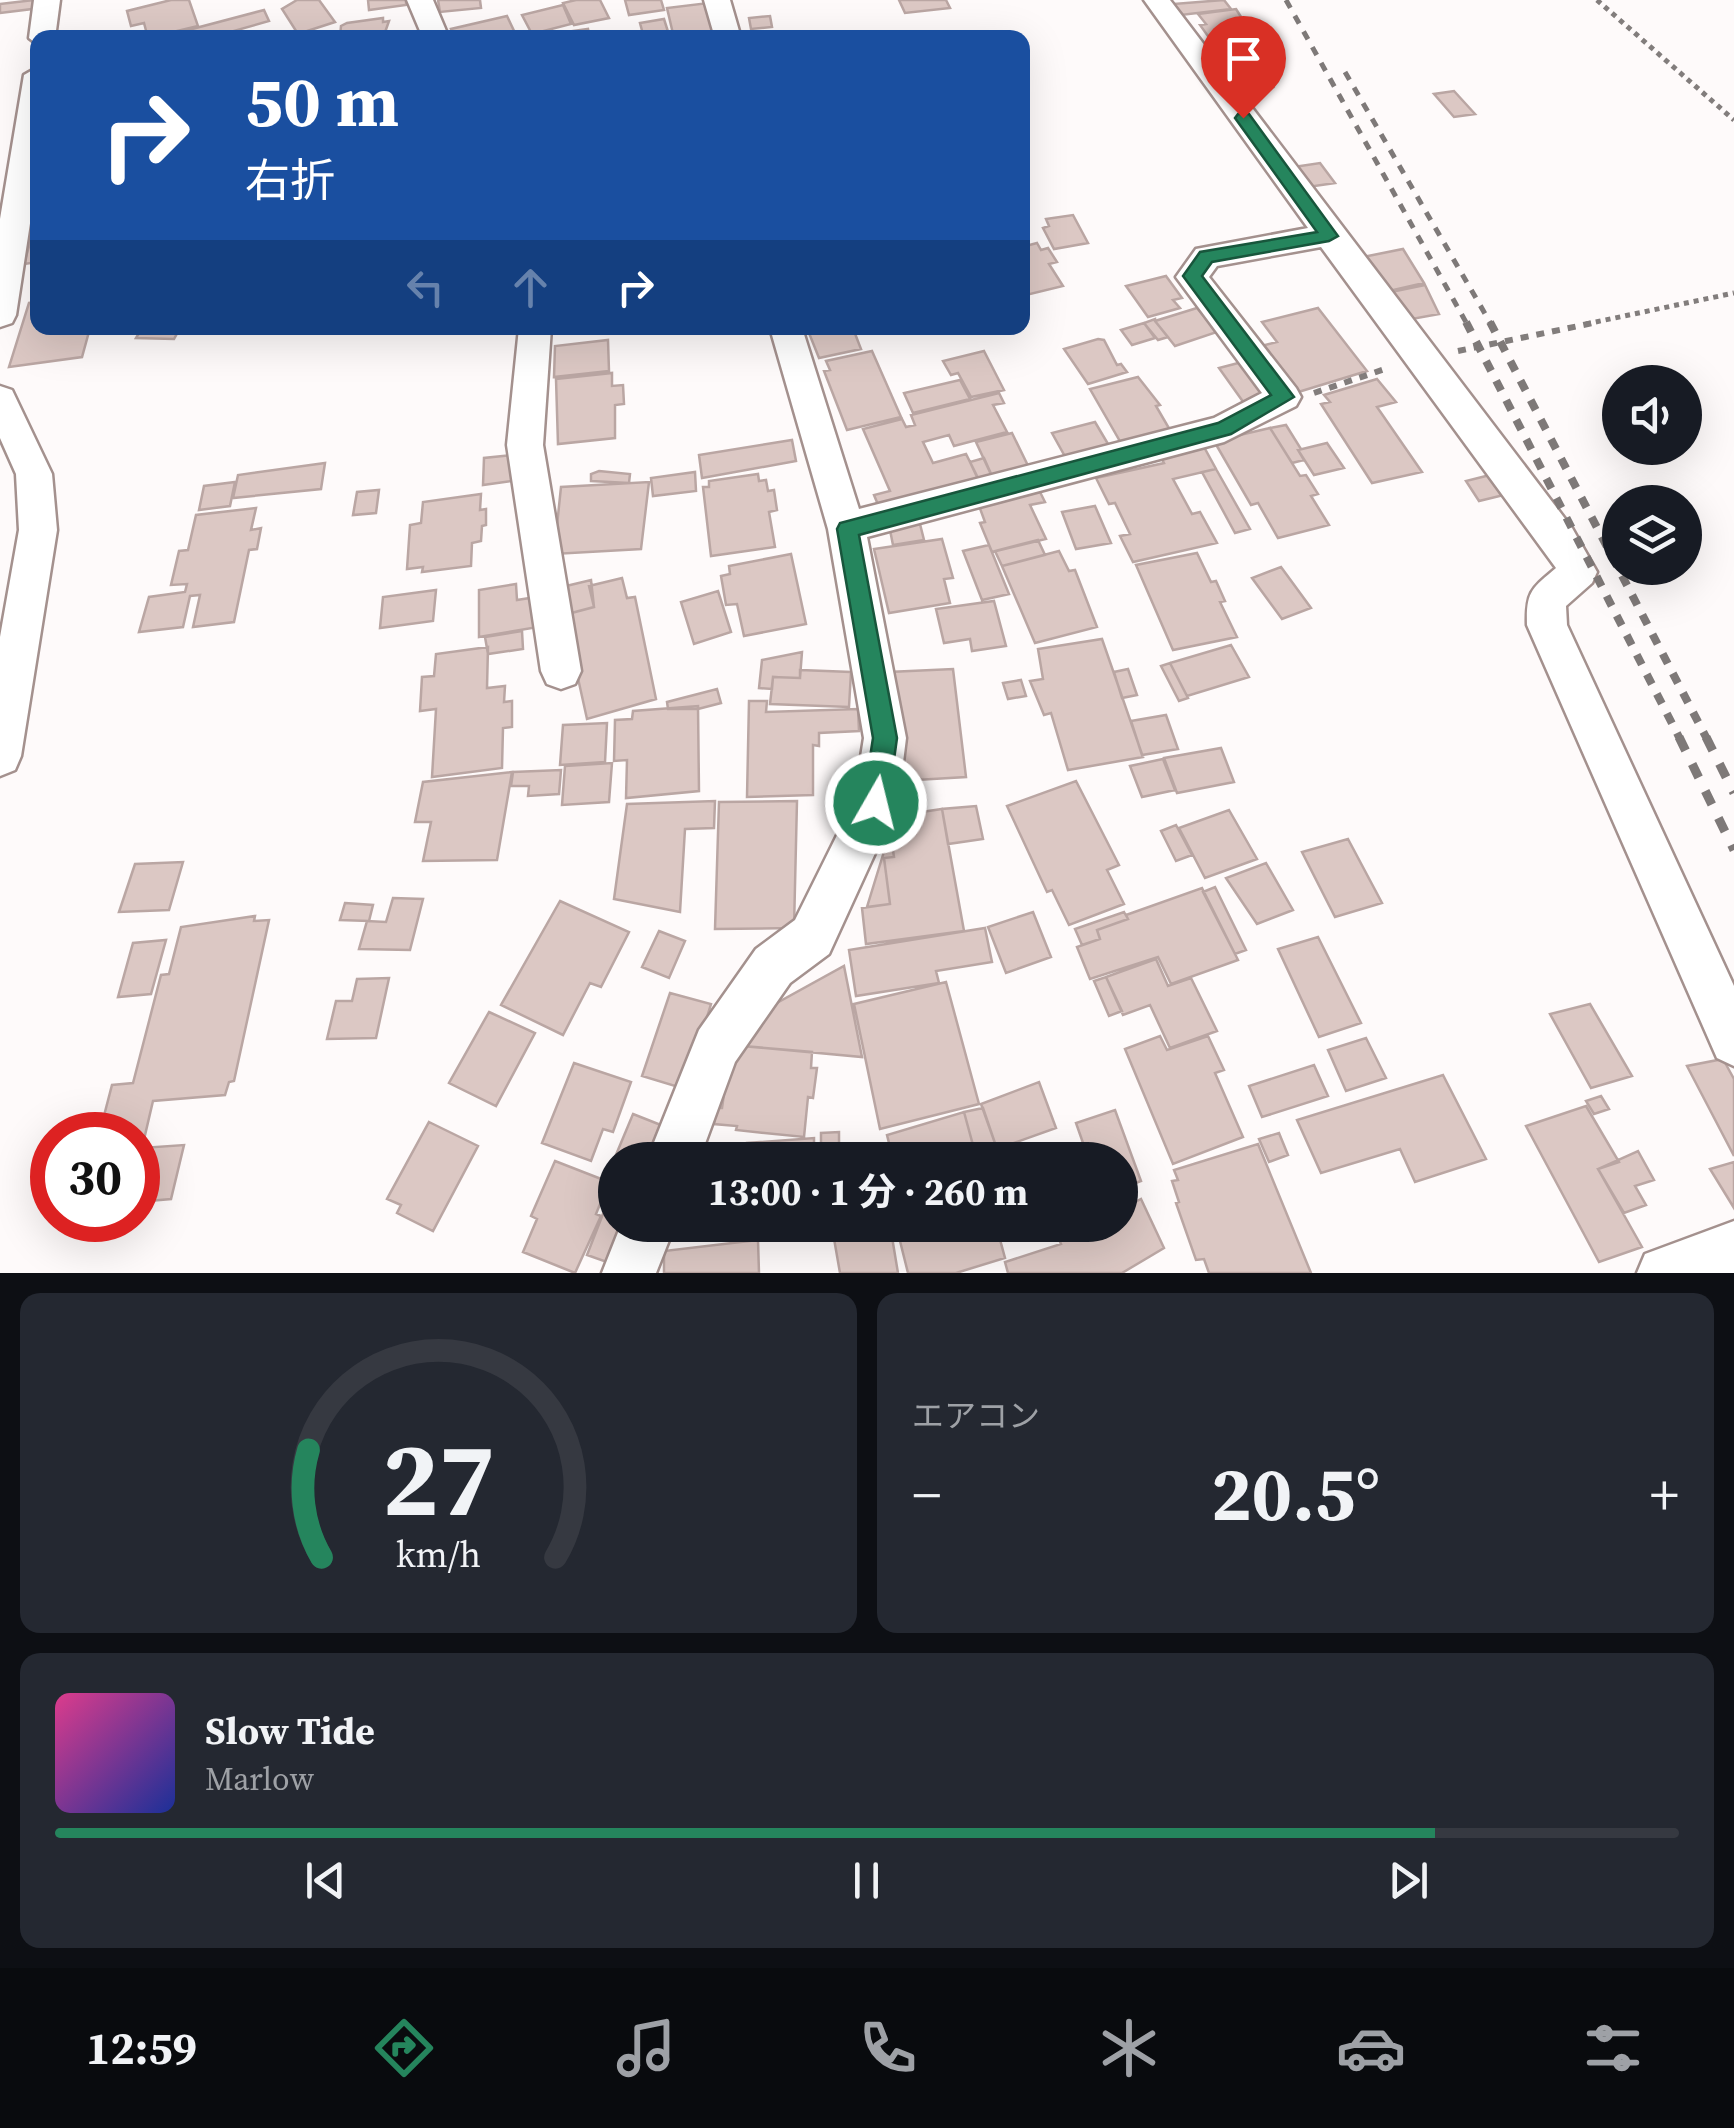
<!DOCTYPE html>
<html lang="ja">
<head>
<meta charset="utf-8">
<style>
  :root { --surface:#171b24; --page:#242831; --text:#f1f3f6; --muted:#9ea1a6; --line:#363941; --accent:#25855d }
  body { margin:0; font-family:"Source Serif 4","Noto Sans JP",serif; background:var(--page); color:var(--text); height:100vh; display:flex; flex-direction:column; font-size:38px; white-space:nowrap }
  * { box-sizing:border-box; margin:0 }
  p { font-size:32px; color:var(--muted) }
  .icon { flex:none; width:55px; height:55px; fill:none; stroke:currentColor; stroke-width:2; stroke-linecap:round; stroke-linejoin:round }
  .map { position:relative; height:1273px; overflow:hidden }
  .side { display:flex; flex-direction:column; gap:20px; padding:20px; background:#0d0f14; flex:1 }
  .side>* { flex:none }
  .banner { position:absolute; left:30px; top:30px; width:1000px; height:305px; border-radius:20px; box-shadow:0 10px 40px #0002; background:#1a4fa0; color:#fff; overflow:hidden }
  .buttons { position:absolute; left:1602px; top:365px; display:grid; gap:20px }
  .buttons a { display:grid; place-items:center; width:100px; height:100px; border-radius:50%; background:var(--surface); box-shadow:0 10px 40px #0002; font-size:50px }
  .speed { position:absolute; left:30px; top:1112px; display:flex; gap:20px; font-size:50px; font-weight:700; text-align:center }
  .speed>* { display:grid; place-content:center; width:130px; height:130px; border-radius:50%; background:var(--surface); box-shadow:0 10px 40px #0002; line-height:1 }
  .speed .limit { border:15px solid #d22; background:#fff; color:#111 }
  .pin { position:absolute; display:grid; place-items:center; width:85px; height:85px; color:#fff; margin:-102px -42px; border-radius:50% 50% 50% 0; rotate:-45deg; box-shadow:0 0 10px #0007 }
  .pin .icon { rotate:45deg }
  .me { position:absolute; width:110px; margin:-55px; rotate:8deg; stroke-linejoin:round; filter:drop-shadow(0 0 8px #0008) }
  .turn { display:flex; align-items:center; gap:35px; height:210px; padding:0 50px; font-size:45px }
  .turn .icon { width:130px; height:130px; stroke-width:2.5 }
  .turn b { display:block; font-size:70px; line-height:85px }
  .lanes { display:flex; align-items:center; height:95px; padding:0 50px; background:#0003; justify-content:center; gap:50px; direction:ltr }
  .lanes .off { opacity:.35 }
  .big { font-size:75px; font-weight:700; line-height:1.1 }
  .side .card { flex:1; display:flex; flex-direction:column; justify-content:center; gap:15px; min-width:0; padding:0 35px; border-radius:20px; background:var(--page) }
  .side .dial { align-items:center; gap:0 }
  .dial svg { height:260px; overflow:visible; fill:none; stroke:var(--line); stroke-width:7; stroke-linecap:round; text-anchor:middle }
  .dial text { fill:var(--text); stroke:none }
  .song { display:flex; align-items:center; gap:30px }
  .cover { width:120px; height:120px; border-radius:15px; background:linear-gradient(135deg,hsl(330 70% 55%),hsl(230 70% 35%)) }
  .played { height:10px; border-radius:5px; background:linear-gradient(90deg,var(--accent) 85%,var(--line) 85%) }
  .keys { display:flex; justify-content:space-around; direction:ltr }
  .heat { display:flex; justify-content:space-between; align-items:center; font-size:55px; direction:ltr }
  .side .tiles { flex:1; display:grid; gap:20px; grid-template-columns:1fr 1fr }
  .card:last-child { grid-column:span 2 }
  .trip { position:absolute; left:598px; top:1142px; width:540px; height:100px; border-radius:50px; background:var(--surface); box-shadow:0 10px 40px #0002; font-weight:700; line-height:100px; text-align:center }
  .tabs { display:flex; height:160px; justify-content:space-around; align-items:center; background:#090b0e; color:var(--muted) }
  .tabs .icon { width:70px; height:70px }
  .tabs .current { color:var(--accent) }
  .tabs b { font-size:45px; color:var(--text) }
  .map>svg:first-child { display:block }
</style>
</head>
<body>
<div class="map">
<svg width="1734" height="1273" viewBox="0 0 1734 1273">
  <rect width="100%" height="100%" fill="#fefafa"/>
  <path fill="#dcc8c4" stroke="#baa6a3" stroke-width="2.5" d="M34,0L32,9L0,13V4Z
    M171,0H189L198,26L148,38L144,23L131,26L127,11Z
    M297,0H319L335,22L298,34L282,9Z
    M368,0H406V5L369,10Z
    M438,0H480L481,8L440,12Z
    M576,0H600L609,18L574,25L563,3Z
    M625,0H661L664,10L629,15Z
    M899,0H946L950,8L905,13Z
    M1224,0L1231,9L1181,15L1173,4Z
    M708,3L717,37L674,38L667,8Z
    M563,5L571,24L532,34L522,15Z
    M1236,9L1260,47L1220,53L1200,25L1206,24L1198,14Z
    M264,10L269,21L209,38H158Z
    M507,16L515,33L495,38H455L451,29Z
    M770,16L772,27L751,29L749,18Z
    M383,18V22L389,21L383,38H340L341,26L347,23Z
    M664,19L670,38H644L640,23Z
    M588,29L590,38L552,34Z
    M1253,61L1266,78L1273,87L1244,92L1224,66Z
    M1454,91L1475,114L1454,117L1434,94Z
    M1320,163L1335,183L1308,187L1294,167Z
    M1073,215L1088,243L1054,249L1043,228L1049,226L1046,219Z
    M37,218L38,262L24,264Z
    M1037,243L1041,250L1048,248L1057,262L1049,264L1063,286L1022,296V247Z
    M1403,249L1424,283L1389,291L1363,257Z
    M1166,276L1182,298L1173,300L1180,308L1148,317L1126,286Z
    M1425,285L1439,314L1412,319L1391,292Z
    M38,302V328H90L82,357L9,367L29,303Z
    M1197,308L1217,332L1175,346L1155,321Z
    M1318,308L1367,371L1295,393L1261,346L1277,342L1262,322Z
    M1155,319V321L1168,337L1158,340L1144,323Z
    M1144,323L1155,338L1132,345L1121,330Z
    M142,328H180L174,339L136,338Z
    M807,328H847L849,332L854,331L861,349L819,358Z
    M1098,339L1104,340L1117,365L1121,364L1127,372L1088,384L1064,349Z
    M608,340L609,371L554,377L555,346Z
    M872,351L901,417L847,430L824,371L830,370L826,361Z
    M984,351L1004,390L971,397L958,373L951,375L943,361Z
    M1246,361L1267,390L1263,399L1244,403L1219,368Z
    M612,373V386L623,385L624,404L615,405V438L558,444L556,379Z
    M1138,377L1160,405L1156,406L1170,430L1121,443L1090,389Z
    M1377,379L1396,402L1377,407L1422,472L1372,483L1321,404L1330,402L1324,395Z
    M960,380L970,399L913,413L904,393Z
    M999,393L1004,403L993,405L1007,432L954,446L949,435L923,442L933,463L966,454L979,480L879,507L874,495L890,491L863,429L902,419L906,427L915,425L911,415Z
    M1095,422L1111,449L1067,460L1052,433Z
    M1286,425L1301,449L1298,450L1304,460L1292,463L1270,428Z
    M1270,428L1300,476L1306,475L1318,494L1311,496L1329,525L1278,538L1258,503L1251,505L1214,441Z
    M1012,433L1032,474L995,483L976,442Z
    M792,440L796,461L702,478L699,455Z
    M1327,443L1344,468L1314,475L1298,450Z
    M1204,447L1216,469L1173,479L1192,514L1200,512L1217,543L1133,562L1120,536L1130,534L1115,503L1109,504L1096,478L1164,463L1161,457Z
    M512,455V481L483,485L484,458Z
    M984,458L992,476L978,479L970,462Z
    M325,463L321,489L233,498L238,475Z
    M1216,469L1250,529L1235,533L1202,472Z
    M599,471L630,474L629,483L591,481V474Z
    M695,472L696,491L653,496L651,478Z
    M758,474L759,481L766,480L768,491L774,490L777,510L769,512L775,547L711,556L703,487H709V481Z
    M1494,474L1508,494L1479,501L1466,481Z
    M235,482L230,506L199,510L204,486Z
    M649,482L641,549L554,554L561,487Z
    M1038,488L1045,502L1030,505L1046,539L992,552L980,523L985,522L978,503Z
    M379,490L376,513L353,515L357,492Z
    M481,494L480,510L486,509V525L482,526L481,541L472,543L471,566L422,572L423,567L407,569L410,525L421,523L423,502Z
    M1095,506L1111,543L1076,549L1062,512Z
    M256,508L251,530L261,528L257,549L249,550L234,622L193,627L200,595L190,596L183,627L139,632L149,597L185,592L187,584L171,585L179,551L188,550L196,515Z
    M919,520L924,540L893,545L889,525Z
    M942,539L953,578L944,579L950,603L889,613L874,549Z
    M1038,540L1045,555L1002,566L995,551Z
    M989,545L1009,594L982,600L963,551Z
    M1059,551L1069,571L1075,570L1097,627L1035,643L1002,566Z
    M1197,553L1211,582L1216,581L1225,601L1220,602L1237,637L1173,650L1136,565Z
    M791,554L806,624L744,636L737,604L726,605L721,576L730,574L729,566Z
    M1281,567L1311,608L1282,619L1252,578Z
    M622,578L627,598L635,597L656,699L587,719L564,615L594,607L589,586Z
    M591,580L594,607L568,614L562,587Z
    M516,584L517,600L536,597L538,627L479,637V590Z
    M436,590L433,621L380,628L383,597Z
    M718,591L731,632L694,644L681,602Z
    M994,601L1006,646L972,651L970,639L944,643L936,609Z
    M522,631L523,649L488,654L485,637Z
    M1102,639L1143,757L1068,770L1051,713L1044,715L1030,681L1043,679L1038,649Z
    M1231,645L1249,677L1187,696L1170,663Z
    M488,647L487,688L505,686L504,702L512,701V727L503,728L502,768L432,777L436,709L420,711L422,677L434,676L436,654Z
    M802,652L800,678L773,677L772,689L759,688L762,660Z
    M1170,663L1187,696L1188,698L1179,701L1161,666Z
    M953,669L966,777L899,781L889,672Z
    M1128,669L1137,695L1122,698L1114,672Z
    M800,670L851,672L849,707L770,704L773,677L800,678Z
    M1021,680L1026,696L1008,699L1003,683Z
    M717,689L721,703L698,709H668L667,702Z
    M749,701H767L766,712L858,709L859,731L819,733V746L813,745V795L747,797Z
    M698,706L699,791L626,798L627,760L614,761L615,720L632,719L633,711Z
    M1166,715L1178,749L1142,755L1131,721Z
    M607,723L605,762L560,765L563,725Z
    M1221,748L1234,782L1177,793L1164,758Z
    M1163,759L1175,790L1142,797L1130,766Z
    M612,763L609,802L562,805L565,766Z
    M561,770L559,794L528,796L529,786H511L513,772Z
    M512,772L497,860L423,861L431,822H415L423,782Z
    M1076,781L1119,865L1107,870L1124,904L1069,925L1052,890L1047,892L1007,806Z
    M715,801L714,828L685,829L680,912L614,899L627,804Z
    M797,801L794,928L715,929L719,802Z
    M976,806L983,839L948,844L942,809Z
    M942,809L964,931L866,944L862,908L890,904L884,858L894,857L888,817Z
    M1229,810L1257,859L1205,878L1179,828Z
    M1176,825L1192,855L1176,861L1161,831Z
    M890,832L894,857L884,858L890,904L867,907Z
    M1348,839L1382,903L1335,917L1302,852Z
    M183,862L169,910L119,912L135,864Z
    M1266,863L1293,910L1257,924L1226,878Z
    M1215,887L1246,950L1235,954L1203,892Z
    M1202,888L1238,960L1171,984L1158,957L1090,979L1077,947L1100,939L1097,930L1128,919L1126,915Z
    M393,898L423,899L410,950L359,949L367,921L386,922Z
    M560,901L629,932L601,987L590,983L563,1035L501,1005Z
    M345,903L373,905L369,921L340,920Z
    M1033,912L1051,957L1006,973L988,927Z
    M1124,912L1128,919L1097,930L1100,939L1082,945L1075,929Z
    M255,916L254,921L269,920L234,1081L229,1082L225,1095L153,1101L142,1148L184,1145L171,1199L138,1202V1135H99L112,1085L133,1083L161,975L169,974L181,927Z
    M985,928L992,962L936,971L939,983L856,996L849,950Z
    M659,931L685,941L669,978L642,967Z
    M1318,937L1361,1023L1319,1037L1278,949Z
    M166,940L151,994L118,997L133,943Z
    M1156,959L1168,986L1191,978L1217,1031L1170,1048L1150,1005L1123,1015L1106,977Z
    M844,966L862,1057L743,1046L746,1020Z
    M1106,977L1122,1011L1109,1016L1094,981Z
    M389,978L376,1038L327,1039L336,1001H352L357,979Z
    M946,982L979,1104L880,1129L854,1004Z
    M670,993L711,1004L685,1089L642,1076Z
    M1590,1004L1632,1076L1591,1088L1550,1014Z
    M489,1012L535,1033L496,1106L449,1083Z
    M1160,1036L1167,1050L1208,1036L1224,1070L1215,1073L1243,1137L1173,1164L1125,1049Z
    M1366,1038L1386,1078L1346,1091L1328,1050Z
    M731,1045L812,1052L811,1068H817L813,1098L808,1097L804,1137L736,1130L737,1126L714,1124L716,1108H722Z
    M1723,1059L1734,1079V1156L1687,1066Z
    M574,1063L631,1082L613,1132L603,1129L591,1161L542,1143Z
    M1314,1065L1328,1096L1262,1117L1249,1086Z
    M1443,1075L1486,1159L1415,1182L1400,1149L1321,1173L1297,1120Z
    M1039,1082L1056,1128L997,1149L981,1104Z
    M1601,1096L1609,1109L1594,1114L1586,1101Z
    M1586,1106L1619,1162L1598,1169L1642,1247L1599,1262L1526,1126Z
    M983,1108L997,1149L976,1156L964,1112Z
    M1115,1110L1141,1181L1120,1189V1160H1089L1076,1123Z
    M964,1112L977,1160H881L878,1150L890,1147L887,1135Z
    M633,1114L671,1129L659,1160L613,1162Z
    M429,1122L478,1146L433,1231L397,1213L401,1205L387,1199Z
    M839,1132V1157H821V1133Z
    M1279,1133L1288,1155L1269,1162L1259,1139Z
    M814,1138V1160H747V1143Z
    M1258,1144L1311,1273H1209L1204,1259L1196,1260L1176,1203L1179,1202L1172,1181L1178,1180L1174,1170Z
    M1638,1151L1654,1180L1635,1186L1646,1205L1624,1213L1598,1169Z
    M555,1161L609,1182L596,1214L601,1216L575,1273L523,1252L537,1219L531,1216Z
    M1734,1162V1208L1710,1169Z
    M615,1183V1225H633L618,1266L587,1255Z
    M1141,1199L1164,1248L1122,1273H1008L1005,1262L1061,1244L1058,1237L1090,1225H1120V1210Z
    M868,1225H890L898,1273H840L833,1233Z
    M896,1225H996L1005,1258L956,1273H908Z
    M758,1240L759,1273H664V1251Z"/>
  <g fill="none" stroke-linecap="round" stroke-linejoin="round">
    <defs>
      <path id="street" d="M34,0H60L55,38H38V45L29,38Z
        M407,0H433L449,38H423Z
        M704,0H730L741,38H715Z
        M1144,0H1170L1572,528L1597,572L1592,583L1566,606L1567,625L1734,986V1066L1717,1058L1527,625C1526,592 1531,589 1556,568L1321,247L1217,266L1209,277L1296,388L1301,397L1296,406L1224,442L867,537L906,738L898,803L829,954L790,983L735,1062L699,1160H647L699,1030L756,949L795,920L854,801L864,738L828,529L770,328H802L859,509L1214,418L1262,393L1176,277L1196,249L1308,228Z
        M38,67V171L16,315L12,323L0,327V219L24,75Z
        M519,328H551L543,445L581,671L575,684L561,689L547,684L541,671L507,445Z
        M0,386L12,390L52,474L57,530L21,756L15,770L0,776V637L19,530L16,474L0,438Z
        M1734,1221V1273H1637L1645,1254Z
        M621,1225H675L656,1273H602Z"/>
    </defs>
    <use href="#street" stroke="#a4918e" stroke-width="5"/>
    <path stroke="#827d7c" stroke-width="5" stroke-dasharray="5 5" stroke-linecap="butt" d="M1597,0L1734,120
      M1586,324L1734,293"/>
    <path stroke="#827d7c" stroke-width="6" stroke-dasharray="8 8" stroke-linecap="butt" d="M1458,351L1598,322
      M1314,393L1388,368"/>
    <use href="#street" fill="#fff" fill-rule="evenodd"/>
    <path stroke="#7e7978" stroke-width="5" stroke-dasharray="9 9" stroke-linecap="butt" d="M1286,0L1467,324
      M1345,72L1491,324"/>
    <path stroke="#7e7978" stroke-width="8" stroke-dasharray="11 11" stroke-linecap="butt" d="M1466,322L1680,739
      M1490,322L1707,739"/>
    <path stroke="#7e7978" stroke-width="9" stroke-dasharray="15 15" stroke-linecap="butt" d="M1679,737L1734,850
      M1706,737L1734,793"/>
  </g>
  <path fill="#25855d" stroke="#18563c" stroke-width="2.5" d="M1238,114H1249L1338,236L1329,241L1212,262L1202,276L1294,397L1231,434L859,535L897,738L888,803L885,812L876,815L867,812L863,803L873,738L837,529L840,523L1218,423L1271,395L1183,276L1200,252L1317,232L1235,118Z"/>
</svg>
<div class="buttons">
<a><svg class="icon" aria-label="sound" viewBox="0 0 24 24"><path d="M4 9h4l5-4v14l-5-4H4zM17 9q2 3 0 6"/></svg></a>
<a><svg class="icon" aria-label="layers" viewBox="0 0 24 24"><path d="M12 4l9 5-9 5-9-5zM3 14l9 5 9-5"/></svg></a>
</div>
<div class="speed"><div class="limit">30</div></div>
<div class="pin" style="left:1243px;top:118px;background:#d93025"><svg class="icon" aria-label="arrive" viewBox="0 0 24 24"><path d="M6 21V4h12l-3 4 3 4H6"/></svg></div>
<svg class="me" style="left:876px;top:803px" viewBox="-20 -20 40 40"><circle r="17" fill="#25855d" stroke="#fff" stroke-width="3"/><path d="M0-11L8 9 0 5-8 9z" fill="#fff"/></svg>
<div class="trip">13:00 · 1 分 · 260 m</div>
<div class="banner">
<div class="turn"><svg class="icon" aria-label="right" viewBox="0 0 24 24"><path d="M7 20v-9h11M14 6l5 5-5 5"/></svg><div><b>50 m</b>右折</div></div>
<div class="lanes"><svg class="icon off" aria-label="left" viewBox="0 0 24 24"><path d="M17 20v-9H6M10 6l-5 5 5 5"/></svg><svg class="icon off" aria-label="ahead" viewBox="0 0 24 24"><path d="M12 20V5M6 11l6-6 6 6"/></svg><svg class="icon" aria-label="right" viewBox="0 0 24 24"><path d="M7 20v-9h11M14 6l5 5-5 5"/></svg></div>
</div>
</div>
<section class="side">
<div class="tiles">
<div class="card dial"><svg viewBox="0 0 100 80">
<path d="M14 69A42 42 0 1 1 86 69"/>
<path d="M14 69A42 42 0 0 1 10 36" stroke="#25855d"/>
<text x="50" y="56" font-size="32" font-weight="700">27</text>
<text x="50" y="72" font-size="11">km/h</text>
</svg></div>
<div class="card"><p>エアコン</p>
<div class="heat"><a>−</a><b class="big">20.5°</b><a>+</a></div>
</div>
<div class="card">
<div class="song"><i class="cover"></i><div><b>Slow Tide</b><p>Marlow</p></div></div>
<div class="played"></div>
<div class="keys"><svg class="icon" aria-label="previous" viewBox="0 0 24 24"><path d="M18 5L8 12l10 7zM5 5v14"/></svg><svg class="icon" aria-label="pause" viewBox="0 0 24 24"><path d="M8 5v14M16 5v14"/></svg><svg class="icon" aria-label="next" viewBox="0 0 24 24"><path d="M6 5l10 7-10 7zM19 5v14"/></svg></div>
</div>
</div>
</section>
<nav class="tabs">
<b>12:59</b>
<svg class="icon current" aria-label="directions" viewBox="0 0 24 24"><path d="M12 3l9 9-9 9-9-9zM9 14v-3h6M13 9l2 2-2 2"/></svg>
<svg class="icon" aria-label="music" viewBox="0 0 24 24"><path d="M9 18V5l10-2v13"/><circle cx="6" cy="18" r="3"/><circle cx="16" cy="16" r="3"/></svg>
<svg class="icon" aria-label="phone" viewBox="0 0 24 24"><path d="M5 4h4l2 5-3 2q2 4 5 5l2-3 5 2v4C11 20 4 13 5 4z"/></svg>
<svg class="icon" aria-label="climate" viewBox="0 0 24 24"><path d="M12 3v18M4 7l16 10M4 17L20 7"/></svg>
<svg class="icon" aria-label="car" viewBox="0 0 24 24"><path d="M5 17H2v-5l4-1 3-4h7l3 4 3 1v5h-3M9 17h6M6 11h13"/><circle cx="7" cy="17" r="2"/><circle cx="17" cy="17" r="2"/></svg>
<svg class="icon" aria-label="filters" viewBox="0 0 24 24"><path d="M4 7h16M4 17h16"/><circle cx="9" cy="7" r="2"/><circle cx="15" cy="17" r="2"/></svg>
</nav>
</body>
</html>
